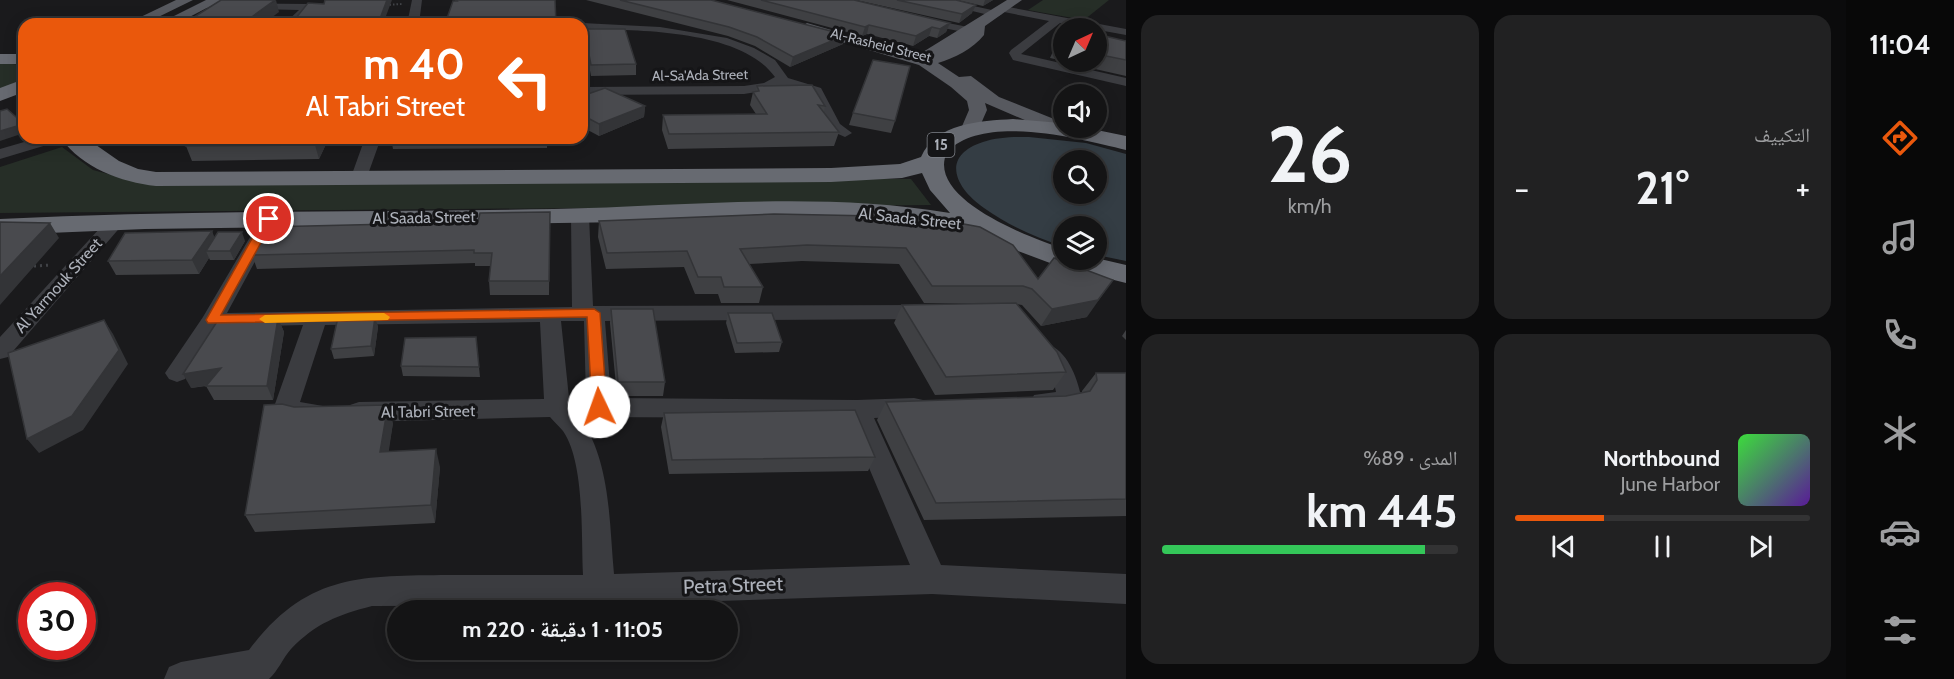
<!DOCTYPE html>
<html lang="ar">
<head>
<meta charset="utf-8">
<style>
  :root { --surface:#141415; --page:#212122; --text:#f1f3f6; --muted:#9d9ea0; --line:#333334; --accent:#ea580c }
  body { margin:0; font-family:Cabin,"Noto Naskh Arabic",sans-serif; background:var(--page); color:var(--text); direction:rtl; height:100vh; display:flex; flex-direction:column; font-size:22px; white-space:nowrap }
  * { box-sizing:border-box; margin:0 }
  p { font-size:20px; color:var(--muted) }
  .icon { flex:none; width:33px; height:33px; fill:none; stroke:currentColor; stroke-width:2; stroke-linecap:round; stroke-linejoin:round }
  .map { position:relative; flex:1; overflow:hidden; direction:ltr }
  .details { display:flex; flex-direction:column; gap:15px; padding:15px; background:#0b0b0c; width:720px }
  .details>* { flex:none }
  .hud { position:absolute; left:18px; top:18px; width:570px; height:126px; border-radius:18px; box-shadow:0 3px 15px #0003,0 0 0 2px var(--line); direction:rtl; background:#ea580c; color:#fff; overflow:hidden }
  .needle { width:39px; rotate:44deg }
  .tools { position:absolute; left:1053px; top:18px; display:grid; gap:12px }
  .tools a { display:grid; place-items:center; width:54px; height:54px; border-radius:50%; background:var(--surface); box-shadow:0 3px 15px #0003,0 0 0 2px var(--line); font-size:30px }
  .speed { position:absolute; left:18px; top:582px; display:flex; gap:12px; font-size:30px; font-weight:700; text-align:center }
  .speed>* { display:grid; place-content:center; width:78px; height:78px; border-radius:50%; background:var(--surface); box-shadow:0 3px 15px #0003,0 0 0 2px var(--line); line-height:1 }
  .speed .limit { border:9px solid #d22; background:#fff; color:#111 }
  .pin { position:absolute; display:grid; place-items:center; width:51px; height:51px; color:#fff; margin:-26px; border:3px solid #fff; border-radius:50%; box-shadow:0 2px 6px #0007 }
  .me { position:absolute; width:66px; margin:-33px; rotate:357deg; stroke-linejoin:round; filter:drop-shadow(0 0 4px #0008) }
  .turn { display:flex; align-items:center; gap:21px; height:126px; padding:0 24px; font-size:27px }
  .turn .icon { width:78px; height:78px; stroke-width:2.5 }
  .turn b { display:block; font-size:42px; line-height:51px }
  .big { font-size:45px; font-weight:700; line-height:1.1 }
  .details .tile { flex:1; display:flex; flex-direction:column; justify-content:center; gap:9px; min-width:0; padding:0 21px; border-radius:18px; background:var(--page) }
  .details .dial { align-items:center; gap:0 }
  .dial b { font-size:78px; line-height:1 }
  .song { display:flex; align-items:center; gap:18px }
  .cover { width:72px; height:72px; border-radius:9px; background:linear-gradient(135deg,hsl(120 70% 55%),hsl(270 70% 35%)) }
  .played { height:6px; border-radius:3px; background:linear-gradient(90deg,var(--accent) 30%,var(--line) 30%) }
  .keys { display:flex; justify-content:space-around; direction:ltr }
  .heat { display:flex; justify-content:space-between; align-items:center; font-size:33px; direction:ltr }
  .charge { height:9px; border-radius:4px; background:linear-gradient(90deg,#34c759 89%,var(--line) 0) }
  .details .tiles { flex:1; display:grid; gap:15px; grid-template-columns:repeat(2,1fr) }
  .trip { position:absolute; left:387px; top:600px; width:351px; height:60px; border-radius:30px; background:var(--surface); box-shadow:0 3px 15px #0003,0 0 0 2px var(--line); font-weight:700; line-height:60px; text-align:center; direction:rtl }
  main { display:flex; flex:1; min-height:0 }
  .menu { display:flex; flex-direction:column; width:108px; justify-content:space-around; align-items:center; background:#080808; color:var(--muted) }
  .menu .icon { width:42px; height:42px }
  .menu .on { color:var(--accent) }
  .menu b { font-size:27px; color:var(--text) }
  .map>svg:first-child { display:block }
</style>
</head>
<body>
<main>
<nav class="menu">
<b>11:04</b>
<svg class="icon on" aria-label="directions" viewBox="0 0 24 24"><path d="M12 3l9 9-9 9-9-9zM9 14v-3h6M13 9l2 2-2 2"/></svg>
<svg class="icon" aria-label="music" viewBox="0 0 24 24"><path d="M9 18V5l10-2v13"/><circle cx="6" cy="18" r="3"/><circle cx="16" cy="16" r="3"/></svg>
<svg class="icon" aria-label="phone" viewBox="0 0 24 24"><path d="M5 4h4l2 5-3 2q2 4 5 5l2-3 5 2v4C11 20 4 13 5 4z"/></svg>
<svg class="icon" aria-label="climate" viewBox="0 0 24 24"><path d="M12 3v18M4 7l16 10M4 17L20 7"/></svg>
<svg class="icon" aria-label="car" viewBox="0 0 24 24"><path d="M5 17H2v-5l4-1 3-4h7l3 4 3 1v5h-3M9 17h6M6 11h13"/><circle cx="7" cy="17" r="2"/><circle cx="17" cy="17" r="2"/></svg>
<svg class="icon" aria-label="filters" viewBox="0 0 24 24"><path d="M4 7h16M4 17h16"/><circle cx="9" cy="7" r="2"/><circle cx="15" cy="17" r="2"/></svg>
</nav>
<section class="details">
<div class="tiles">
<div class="tile"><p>التكييف</p>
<div class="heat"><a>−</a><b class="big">21°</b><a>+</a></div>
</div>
<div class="tile dial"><b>26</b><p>km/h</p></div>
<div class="tile">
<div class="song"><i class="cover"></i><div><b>Northbound</b><p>June Harbor</p></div></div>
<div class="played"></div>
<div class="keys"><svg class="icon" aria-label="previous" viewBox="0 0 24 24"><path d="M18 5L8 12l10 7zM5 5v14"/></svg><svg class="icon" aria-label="pause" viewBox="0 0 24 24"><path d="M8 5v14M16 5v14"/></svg><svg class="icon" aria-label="next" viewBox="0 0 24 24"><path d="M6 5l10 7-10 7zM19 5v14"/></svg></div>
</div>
<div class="tile"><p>المدى · 89%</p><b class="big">445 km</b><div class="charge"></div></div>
</div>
</section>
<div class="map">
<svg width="1126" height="679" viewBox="0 0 1126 679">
  <rect width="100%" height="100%" fill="#1a1a1c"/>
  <path fill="#262e27" d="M1043,0H1109L1084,20L1028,10Z
    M0,63L24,65V78L0,90Z
    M62,147L93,170L142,183L325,180L911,179L931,205L0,213V167Z"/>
  <path fill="#343d44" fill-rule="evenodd" d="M1029,137L1086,143L1126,154V261L1097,255L1096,226H1064L1063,246C1036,238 1008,225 984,208C955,188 940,156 983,142C998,137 1014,137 1029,137ZM1064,160H1096V194H1064Z"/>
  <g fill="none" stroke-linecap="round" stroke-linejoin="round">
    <path stroke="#414347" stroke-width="2" stroke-dasharray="1.5 2" stroke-linecap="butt" d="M386,5L402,4"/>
    <path stroke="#414347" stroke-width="3" stroke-dasharray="2 4" stroke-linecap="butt" d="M34,266L51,265"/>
    <path fill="#3b3c40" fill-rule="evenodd" d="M412,0H422L419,24H407Z
      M927,0H946L1001,12L1002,14L997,17Z
      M206,3L308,4L313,7L296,24H284L299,10L202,8V4Z
      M1003,6L1126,29V35L1060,23L1021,54L1126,78V86L1013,60L1009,53L1011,50L1049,21L999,11L998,9Z
      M918,17L978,29L984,32L978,35L914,22L913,20Z
      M582,23L660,27L727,38L754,48L775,60L788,78L821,88L840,124L852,133L845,137L829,130L811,94L781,85L769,90L744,94L582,95V87L744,86L764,83L775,77C741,29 636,30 582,29V24H578Z
      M38,138H63L60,141L0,159V149Z
      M365,138H381L367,177L359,182L351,177Z
      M580,211L586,212L589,216L593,306L928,305L936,307L939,312L936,317L928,319L605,321L611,398L857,400L914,398L923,400L926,407L923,414L914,416L874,418L941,565L1126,574V604L932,594L599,605L372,606C338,615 316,623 291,649C283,658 278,671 269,679H164L169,667L181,662L249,650C307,573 361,576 449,575C494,575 538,575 583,575C581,536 585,463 563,431C559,426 554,422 550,417L359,422L350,419L346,412L350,405L359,402L544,399L540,322L325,325L300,402L323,406L327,413L323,420L314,423L285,419L275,404L303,325L218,327L185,379L177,382L169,379L165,373L203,317L263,215H275L278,219L227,313L572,307L571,216L574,212ZM561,321H584L586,398H569ZM580,417L848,418L910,565L614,574C609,521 611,463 580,417Z
      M117,215L123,216L126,220L123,224L8,357L0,359V337L111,216Z
      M1047,344C1067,350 1077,377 1081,396L1074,407L1043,411L1034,409L1031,402L1034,395L1056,392L1053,378L1036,352L1039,346Z"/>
    <path fill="#57595f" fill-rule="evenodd" d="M176,0H193L144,24H126Z
      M206,0H222L176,24H166L164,21Z
      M1007,0H1022L985,26L984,35C973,49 954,58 938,63L959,77L971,76L999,97L1064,123V128L1071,129L1069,133H1055L985,103L987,110L976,135H962L960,131L969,110L967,101L951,87L919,65L802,30L800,27L807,23L918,55Z"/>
    <path fill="#676a71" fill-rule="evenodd" d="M0,54H24V64H0Z
      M24,79V92L0,101V88Z
      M1013,119L1061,123H1064V128H1087L1126,136V150C1080,139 984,113 947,152C925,199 1031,238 1064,249V260L1096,258L1126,265V283L1058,266L1018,251L982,234L889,222L838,219L145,229L0,235V219C185,210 369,212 554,209C685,206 820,191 950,213L930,190L922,173L902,178L831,182L156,186C121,182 82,168 61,138H86L119,161L138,169L156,172L831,168L900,164L921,157C936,123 980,121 1013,119Z"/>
  </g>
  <path fill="#3f4043" d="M586,0H711L843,44L790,67L755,46L728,36Z
    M727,0H854L950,23L946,32L937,38L929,36L913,46L867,34L862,36Z
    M856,0H956L972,13L959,23Z
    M957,0H993L983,6Z
    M584,29L636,64V75L591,76L584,39Z
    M1096,34L1126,41V76L1064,62H1096Z
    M1064,37V61L1050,58L1056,45Z
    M757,86L825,106L824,112L839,132L834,146L668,149L662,130L663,115L756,114L750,105L753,92L756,91Z
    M582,96L645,106L644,117L599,136L582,127Z
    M853,113L895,121L891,133L849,125Z
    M329,138L319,159L192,161L186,146Z
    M391,138H547V148L393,149Z
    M550,212L549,295H490L489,281L491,266H475V263L257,269L252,255L255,249L253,246L478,222Z
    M774,214L1038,279L1087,317L1041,326L1022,305L1016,304L1066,372L1053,390L935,395L894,323L902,305L1015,304L924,303L899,264L802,261L749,264L763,287L759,303H721L718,294H695L684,267L606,269L598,237L599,221Z
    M212,231L214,238L245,241L234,260H210L209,258L199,274L116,275L108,261Z
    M611,309L665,382L663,396H617L610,323Z
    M728,313L782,342L779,352L735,353L726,323Z
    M375,317L378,327L374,356L334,359L331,349Z
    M278,318L284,332L273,400H214L206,386L191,388Z
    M1126,330V340L1122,336Z
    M476,337L480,377L403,376L401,366Z
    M1096,373H1126V516L924,520L877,420L886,402L1066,396L1082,392V391Z
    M294,407L393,423L388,452L440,467L435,523L255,532L245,515Z
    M664,413L875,457L868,471L669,474L661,427Z"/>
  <path fill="#333437" d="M276,0L279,12L263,24H242Z
    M387,0H392L383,24H378Z
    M985,0H993L983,6Z
    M976,5L972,13L959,23L962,14Z
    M950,23L946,32L937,38L940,29Z
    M869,25L867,34L862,36L865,27Z
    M932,27L929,36L913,46L916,36Z
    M846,35L843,44L790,67L793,57Z
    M645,106L644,117L599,136V124Z
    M24,124V133L0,141V131Z
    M318,138H329L319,159L315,145Z
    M50,223L59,238L0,305V276Z
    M212,231L217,244L206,251L209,258L199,274L192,260Z
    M242,232L245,241L234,260L230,251Z
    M1113,280L1087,317L1041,326L1052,309Z
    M375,317L378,327L374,356L371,346Z
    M278,318L284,332L273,400L267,386Z
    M104,320L113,334L128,364L83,430L39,453L27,439Z
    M221,368L228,382L191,388L183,374Z
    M388,405L393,423L386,470L380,452Z
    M436,449L440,467L435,523L431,505Z"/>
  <path fill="#494a4e" stroke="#333437" stroke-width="1.5" d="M221,0H275L242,24H183Z
    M325,0H387L378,24H291L308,3L324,4Z
    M456,0H555L556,24H445L453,1H457Z
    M620,0H711L846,35L793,57L757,37L729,27Z
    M761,0H854L950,23L940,29L932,27L916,36L869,25L865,27Z
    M897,0H956L976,5L962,14Z
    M584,29H625L636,64L591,65Z
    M1096,34L1126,41V60L1096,54Z
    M1064,37V46L1056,45Z
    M873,60L910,66L895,121L853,113Z
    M812,85L825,106L818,105L839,132L669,134L663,115L767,114L753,92L759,91L757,86Z
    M605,88L645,106L599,124L582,115V96Z
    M7,109L24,124L0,131V111Z
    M192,138H318L315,145L186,146Z
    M550,212L549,281H489L492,253H474V250L252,255L256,246H253L265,227L478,222L480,213Z
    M774,214L926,217L980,227L1013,245L1038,279L1054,258L1113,280L1098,300L1052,309L1032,289L1023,286H932L906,248L807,245L740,249L763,287H724L721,277H698L687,251L607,253L599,221Z
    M0,222L50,223L0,276Z
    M212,231L192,260L108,261L125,233Z
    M218,232H242L230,251H206Z
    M1016,303L1057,352L1066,372L946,377L902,305Z
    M611,309H653L665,382H618Z
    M728,313H772L782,342L737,343Z
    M220,317L278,318L267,386H206L221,368L183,374Z
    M338,317H375L371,346L331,349Z
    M104,320L119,350L72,416L27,439L8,353Z
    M476,337L479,367L401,366L405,338Z
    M1096,373H1126V499L936,503L886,402L1066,396L1090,391L1097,380Z
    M282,404L294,407L388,405L380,452L436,449L431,505L245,515L264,405Z
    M855,410L875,457L672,460L664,413Z"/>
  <path fill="#ea580c" stroke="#983908" stroke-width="1.5" d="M269,216L274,219L221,315L594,309L600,313L607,407L605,411H594L592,407L587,317L208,323L206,320L263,219Z"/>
  <path fill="#f59e0b" d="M384,313L390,317L388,320L265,323L259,319L265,315Z"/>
  <g text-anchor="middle" stroke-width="6" stroke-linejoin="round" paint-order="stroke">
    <g font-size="14" fill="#adb1ba" stroke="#151517">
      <text transform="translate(881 45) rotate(14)" y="5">Al-Rasheid Street</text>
      <text transform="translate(700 75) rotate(-1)" y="5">Al-Sa'Ada Street</text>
    </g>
    <rect fill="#151517" stroke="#7f8289" stroke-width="1.5" x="927.5" y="133" width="27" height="24" rx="4.5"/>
    <g font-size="15" font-weight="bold" fill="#adb1ba">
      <text x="941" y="150">15</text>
    </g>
    <g font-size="16" fill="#adb1ba" stroke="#151517">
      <text transform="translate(424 217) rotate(-1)" y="6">Al Saada Street</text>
      <text transform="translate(910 218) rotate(6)" y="6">Al Saada Street</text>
      <text transform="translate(58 285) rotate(-48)" y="6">Al Yarmouk Street</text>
      <text transform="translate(428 411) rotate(-1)" y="6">Al Tabri Street</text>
    </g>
    <g font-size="20" fill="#adb1ba" stroke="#151517">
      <text transform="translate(733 585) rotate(-2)" y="7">Petra Street</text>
    </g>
  </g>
</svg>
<div class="tools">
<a><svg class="needle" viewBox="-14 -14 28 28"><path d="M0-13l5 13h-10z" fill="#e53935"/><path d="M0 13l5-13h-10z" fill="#9d9ea0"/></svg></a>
<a><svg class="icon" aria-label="sound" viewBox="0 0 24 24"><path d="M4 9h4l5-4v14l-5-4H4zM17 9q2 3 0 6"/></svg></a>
<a><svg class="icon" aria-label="search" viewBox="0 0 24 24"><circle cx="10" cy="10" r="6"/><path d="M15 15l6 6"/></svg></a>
<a><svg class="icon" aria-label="layers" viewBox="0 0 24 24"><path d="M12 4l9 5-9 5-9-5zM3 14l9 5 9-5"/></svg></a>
</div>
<div class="speed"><div class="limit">30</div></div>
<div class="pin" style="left:269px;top:219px;background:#d93025"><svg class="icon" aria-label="arrive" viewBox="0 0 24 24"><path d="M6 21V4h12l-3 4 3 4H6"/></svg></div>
<svg class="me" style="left:599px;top:407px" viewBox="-20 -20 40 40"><circle r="19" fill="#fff"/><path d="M0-13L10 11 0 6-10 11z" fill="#ea580c"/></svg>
<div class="trip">11:05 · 1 دقيقة · 220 m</div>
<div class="hud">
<div class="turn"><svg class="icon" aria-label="left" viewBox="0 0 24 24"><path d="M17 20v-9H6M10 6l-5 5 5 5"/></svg><div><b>40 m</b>Al Tabri Street</div></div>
</div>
</div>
</main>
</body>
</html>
